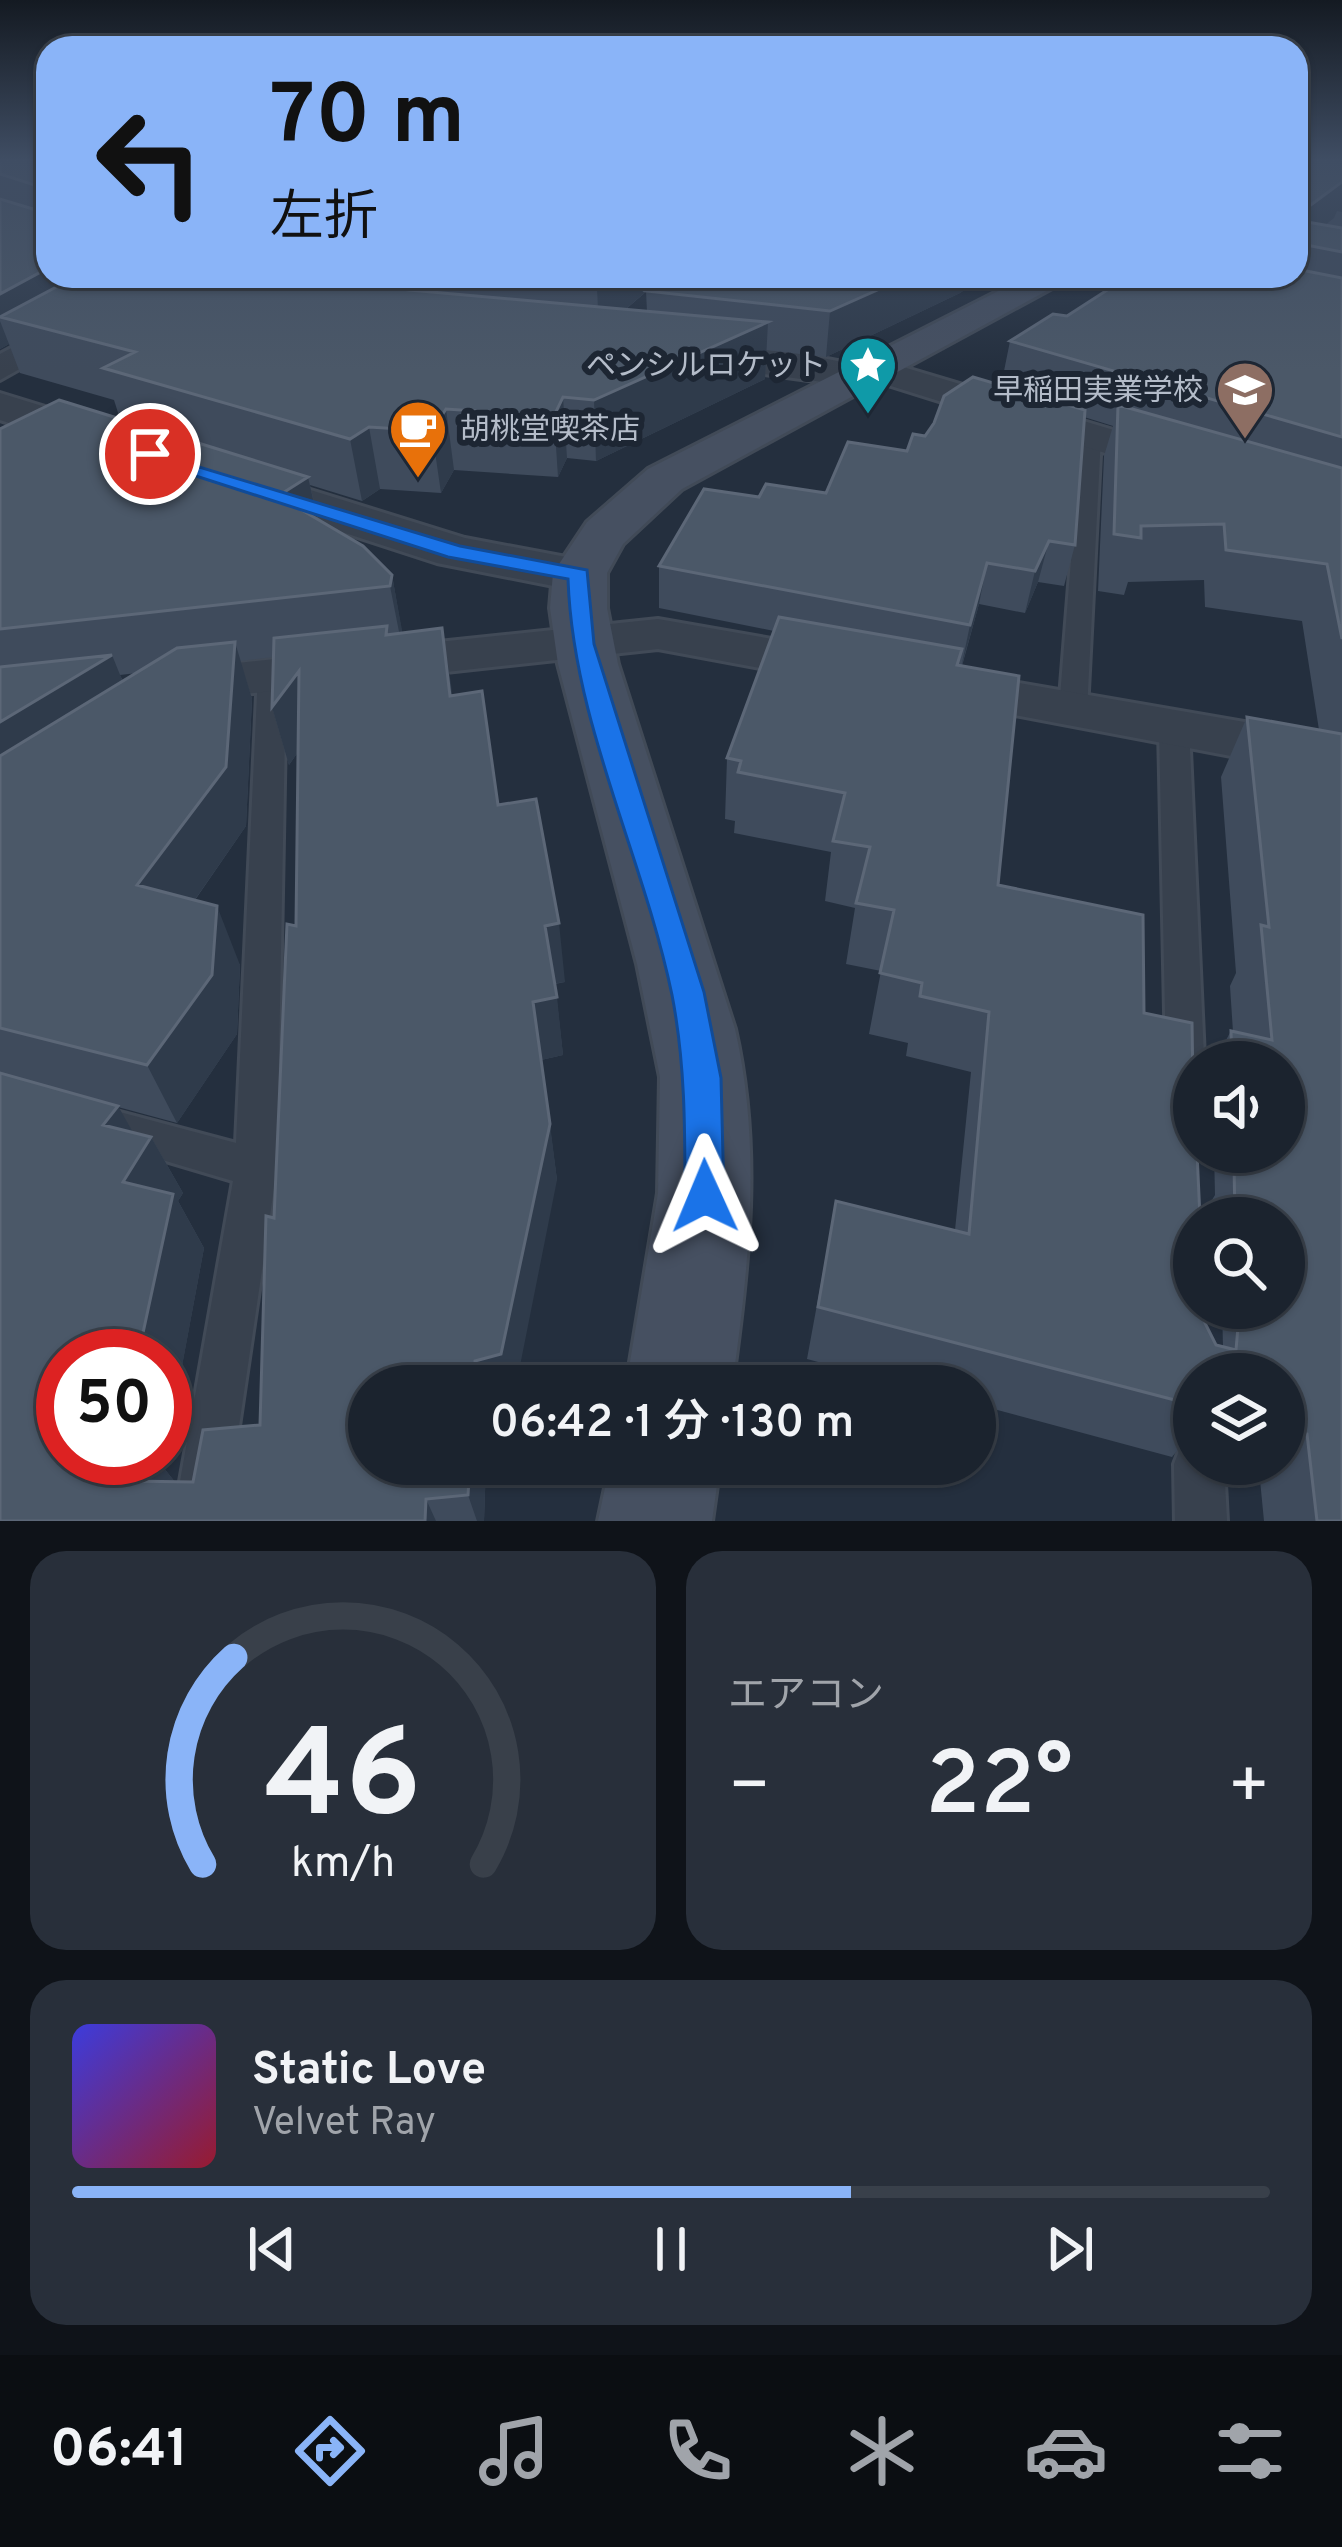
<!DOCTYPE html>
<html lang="ja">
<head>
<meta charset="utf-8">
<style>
  :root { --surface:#1b232e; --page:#282f3a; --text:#f1f3f6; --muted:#a0a4aa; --line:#39404a; --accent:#8ab4f8 }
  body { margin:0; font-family:Overpass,"Noto Sans JP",sans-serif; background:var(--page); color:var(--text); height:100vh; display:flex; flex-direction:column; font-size:45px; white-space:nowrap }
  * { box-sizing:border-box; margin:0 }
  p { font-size:39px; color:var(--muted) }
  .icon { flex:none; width:66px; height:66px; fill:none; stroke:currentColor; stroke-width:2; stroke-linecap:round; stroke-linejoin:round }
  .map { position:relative; height:1521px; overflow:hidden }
  .sheet { display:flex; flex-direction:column; gap:30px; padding:30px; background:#0f1319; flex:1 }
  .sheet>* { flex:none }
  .top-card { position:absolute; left:36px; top:36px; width:1272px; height:252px; border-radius:36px; box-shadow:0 3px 9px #0004,0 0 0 3px var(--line); background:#8ab4f8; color:#111; overflow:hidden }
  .fabs { position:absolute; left:1173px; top:1041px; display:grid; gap:24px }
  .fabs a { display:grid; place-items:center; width:132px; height:132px; border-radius:50%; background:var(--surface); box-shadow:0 3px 9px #0004,0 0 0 3px var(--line); font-size:60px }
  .speed { position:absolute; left:36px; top:1329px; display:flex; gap:24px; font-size:60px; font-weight:700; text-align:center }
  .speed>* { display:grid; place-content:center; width:156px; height:156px; border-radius:50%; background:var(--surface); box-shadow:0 3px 9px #0004,0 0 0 3px var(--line); line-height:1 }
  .speed .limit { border:18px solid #d22; background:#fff; color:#111 }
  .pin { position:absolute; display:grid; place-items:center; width:102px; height:102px; color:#fff; margin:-51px; border:6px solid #fff; border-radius:50%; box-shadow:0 3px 12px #0007 }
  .me { position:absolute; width:132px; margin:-66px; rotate:359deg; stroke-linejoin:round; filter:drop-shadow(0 0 9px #0008) }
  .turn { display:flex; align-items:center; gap:42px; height:252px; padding:0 36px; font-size:54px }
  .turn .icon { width:156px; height:156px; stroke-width:2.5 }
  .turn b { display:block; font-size:84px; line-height:102px }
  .big { font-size:90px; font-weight:600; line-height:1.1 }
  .sheet .card { flex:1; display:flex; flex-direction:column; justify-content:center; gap:18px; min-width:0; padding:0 42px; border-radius:36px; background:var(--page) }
  .sheet .dial { align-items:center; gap:0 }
  .dial svg { height:312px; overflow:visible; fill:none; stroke:var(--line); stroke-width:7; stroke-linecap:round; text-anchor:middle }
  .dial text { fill:var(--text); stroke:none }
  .song { display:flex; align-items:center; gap:36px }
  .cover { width:144px; height:144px; border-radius:18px; background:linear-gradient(135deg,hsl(240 70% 55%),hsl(350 70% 35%)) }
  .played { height:12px; border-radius:6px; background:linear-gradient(90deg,var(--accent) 65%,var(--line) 65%) }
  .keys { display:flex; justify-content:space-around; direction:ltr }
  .heat { display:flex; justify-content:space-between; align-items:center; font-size:66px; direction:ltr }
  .sheet .tiles { flex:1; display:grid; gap:30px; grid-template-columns:1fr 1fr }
  .card:last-child { grid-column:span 2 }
  .trip { position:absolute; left:348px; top:1365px; width:648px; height:120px; border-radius:60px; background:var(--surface); box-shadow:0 3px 9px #0004,0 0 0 3px var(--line); font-weight:600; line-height:120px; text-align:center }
  .tab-bar { display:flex; height:192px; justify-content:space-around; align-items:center; background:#0b0e12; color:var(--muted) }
  .tab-bar .icon { width:84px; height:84px }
  .tab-bar .on { color:var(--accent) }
  .tab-bar b { font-size:54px; color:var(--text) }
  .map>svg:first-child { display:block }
</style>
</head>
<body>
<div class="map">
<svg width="1342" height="1521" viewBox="0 0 1342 1521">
  <rect width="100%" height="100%" fill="#242f3e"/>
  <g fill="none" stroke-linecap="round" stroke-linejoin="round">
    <defs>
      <path id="service" d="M1091,430L1101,436L1087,710L1073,719L1059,710L1081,436Z
        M272,666L286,674L277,1168L225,1521H173L233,1181L102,1142L96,1129L102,1116L116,1111L236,1143L258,674Z
        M1174,719L1189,728L1204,1058L1185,1074L1171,1070L1166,1058L1159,728Z
        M1194,1441V1464H1224L1227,1521H1175L1174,1464L1181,1446Z"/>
      <path id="minor" d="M84,309L101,319L96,326L0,380V354Z
        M687,344L791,352L858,365L873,358L1197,455L1203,464L1197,473H1169L875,381L860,387L675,362L669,355L675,348Z
        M658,619L841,651L859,656L867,667L859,678L841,683L658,649L171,702L152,698L145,686L152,674L171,670Z
        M944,670L1342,739V777L925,698L918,686L925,674Z"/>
      <path id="tertiary" d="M0,393L130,433L137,443L130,453L114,457L0,420Z
        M230,465L465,538L598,563L606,575L598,587L579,591L437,563L213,490L206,480L213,470Z"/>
      <path id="secondary" d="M1028,276H1074L682,489L623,544L607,573V608L618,664L735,1029C762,1148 749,1266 732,1386H626L658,1193L660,1077L637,964L558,664L550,608L553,573L587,522L648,469Z
        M610,1464H720L712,1521H598Z"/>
    </defs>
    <use href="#service" stroke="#414a57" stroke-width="6"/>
    <use href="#minor" stroke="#414a57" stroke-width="6"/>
    <use href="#tertiary" stroke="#414a57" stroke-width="6"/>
    <use href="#secondary" stroke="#414a57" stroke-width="6"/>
    <use href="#service" fill="#38414e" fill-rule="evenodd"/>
    <use href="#minor" fill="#38414e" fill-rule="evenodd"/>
    <use href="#tertiary" fill="#38414e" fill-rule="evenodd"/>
    <use href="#secondary" fill="#465061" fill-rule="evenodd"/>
  </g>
  <path fill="#3f4b5c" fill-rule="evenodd" d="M0,158H48V276H985L960,293L826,357L766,350L765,379L596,461L567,458L558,477L454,470L441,493L380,489L362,501L310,485L318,519L392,575L402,633L452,695L498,805L565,982L555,984L563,1055L541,1060L557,1180L369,1386L486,1464L484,1521H0V429L120,419L114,400L20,373L9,344L0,349ZM655,284L646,291L647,312L625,310ZM274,657L272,707L289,765L298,752L296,926L260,1425L193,1482H175L163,1467L204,1248L178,1201L183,1193L151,1137L133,1133L118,1107L177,1123L237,1034L240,965L195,900L246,826L252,699L240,661ZM137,673L123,681L120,675Z
    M1296,158H1342V1521H1264L1260,1480L1229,1472L1226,1464H1284V1374H1194V1438L1186,1440L1172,1457L975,1404V1386H908L807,1359L836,1201L955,1230L971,1072L906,1056L908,1043L869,1034L881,971L846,964L855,908L825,901L831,852L734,833L735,821L725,819L727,758L774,631L659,608V566L759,497L826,493L907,451L925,436L1001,386L1010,341L1067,316L1296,276ZM1084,417L1113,426L1104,456L1098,591L1124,595L1128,582L1204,580L1205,607L1302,621L1319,730L1247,717L1221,777L1236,973L1230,986L1233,1032L1231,1031L1214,1062H1284V1152H1214L1215,1195L1201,1218H1284V1308H1222L1223,1347L1216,1345L1205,1323L1144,1013L998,885L962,666L979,604L1025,613L1038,582L1064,586L1075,545Z"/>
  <path fill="#2f3b4b" d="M1342,182V212L1337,211L1334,218L1301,244L1308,207Z
    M48,268V276H126L0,317V294Z
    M611,276H664L599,332L597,287Z
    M909,276H985L960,293L826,357L830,311Z
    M0,321L9,344L0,349Z
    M768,322L765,379L596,461L594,400Z
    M563,397L567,458L558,477L554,416Z
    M446,409L454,470L441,493L432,431Z
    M369,427L380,489L362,501L350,439Z
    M308,477L320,530L278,496Z
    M1049,541L1038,582L1025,613L1035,571Z
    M987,563L979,604L961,668L970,625Z
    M392,575L402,630L401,642L390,586Z
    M442,628L451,684L459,754L450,696Z
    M235,642L252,699L246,826L164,944L137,885Z
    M112,655L135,712L0,799V722Z
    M299,671L314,729L289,765L272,707Z
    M217,906L240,965L237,1034L177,1123L147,1065Z
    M559,923L565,982L551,984L545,926Z
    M557,997L563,1055L541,1060L533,1002Z
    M118,1106L143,1150L151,1137L183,1193L178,1201L204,1248L165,1458V1356H138L123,1182L103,1125Z
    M550,1124L557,1180L516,1386H474L475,1361Z
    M134,1458H165L163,1467L175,1482L130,1481Z
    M470,1464H486L484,1521H477L468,1495Z
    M426,1499L436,1521H425Z"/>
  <path fill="#4b5868" stroke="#5c6777" stroke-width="3" d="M0,158H48V268L0,294V199L33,209L39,205L38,186L0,174Z
    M1297,158H1342V182L1308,207L1307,222L1342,228V252L1296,243Z
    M1296,269L1342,278V437L1010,341L1053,314L1067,316L1129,276H1296Z
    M77,276H318L409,290L768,322L594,400L563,397L554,416L446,409L432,431L369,427L350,439L103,368L135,352L0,317Z
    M473,276H611L597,287Z
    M664,276H909L830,311L646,291Z
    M973,377L1085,410L1075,545L1049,541L1035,571L987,563L970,625L659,566L704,489L759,497L766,484L826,493L848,442L907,451L913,434L925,436L934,423L944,396Z
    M59,400L308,477L278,496L363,546L392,575L390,586L0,629V429Z
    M1118,405L1342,468V639L1327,564L1226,550L1224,524L1141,526V538L1114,534Z
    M779,617L962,649L957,665L1019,676L998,885L1143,915L1144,1013L1192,1023L1194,1152H1197L1200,1218H1194V1308H1204L1205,1323L1216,1345L1236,1350L1238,1327L1266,1322L1265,1308H1284V1218H1235L1234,1166L1253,1161V1152H1284V1062H1232L1231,1031L1272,1040L1261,925L1269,927L1247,717L1342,734V1521H1317L1307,1434L1284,1428V1374H1194V1405L818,1307L836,1201L969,1234L989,1012L920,996L922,983L880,973L894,910L856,903L870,847L833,841L845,793L738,772L741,761L727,758Z
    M387,626L386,635L442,628L450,696L482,691L498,805L536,799L559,923L545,926L557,997L533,1002L550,1124L501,1354L475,1361L474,1386H369V1464H470L468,1495L426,1499L425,1521H0V1073L118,1106L103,1125L151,1137L123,1182L173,1194L138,1356H63V1458H134L130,1481L193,1482L203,1430L260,1425L266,1216L274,1218L287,924L296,926L299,671L272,707L274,638Z
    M235,642L226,767L137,885L217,906L212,975L147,1065L0,1028V756L177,648Z
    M112,655L0,722V667Z"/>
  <linearGradient id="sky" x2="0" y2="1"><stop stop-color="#141a22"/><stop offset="0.43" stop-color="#3f4d63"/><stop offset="1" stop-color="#3f4d63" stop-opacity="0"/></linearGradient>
  <rect width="1342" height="371" fill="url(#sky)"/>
  <path fill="#1a73e8" stroke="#114b97" stroke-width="3" d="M143,450L460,546L587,570L594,644L704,992L721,1078L724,1196L718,1208L705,1214L691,1208L685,1196C685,1127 685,1062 672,995C643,855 573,723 568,579L448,557L143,459Z"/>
  <defs>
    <symbol id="sight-pin" viewBox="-11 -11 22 30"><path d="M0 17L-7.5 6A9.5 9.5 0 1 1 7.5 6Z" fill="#0f9aa8" stroke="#1d2633"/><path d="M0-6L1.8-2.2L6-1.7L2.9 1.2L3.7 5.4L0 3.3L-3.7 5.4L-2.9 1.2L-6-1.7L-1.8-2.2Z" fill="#fff"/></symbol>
    <symbol id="school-pin" viewBox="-11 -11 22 30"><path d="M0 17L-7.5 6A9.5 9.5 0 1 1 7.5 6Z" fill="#8d6e63" stroke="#1d2633"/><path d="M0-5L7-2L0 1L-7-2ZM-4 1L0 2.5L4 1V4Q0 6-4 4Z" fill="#fff"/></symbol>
    <symbol id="cafe-pin" viewBox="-11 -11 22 30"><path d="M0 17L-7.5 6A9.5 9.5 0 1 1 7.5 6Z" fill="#e8710a" stroke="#1d2633"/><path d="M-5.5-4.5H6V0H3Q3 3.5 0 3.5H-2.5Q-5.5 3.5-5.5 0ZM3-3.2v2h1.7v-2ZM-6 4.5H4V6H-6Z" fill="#fff"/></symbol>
  </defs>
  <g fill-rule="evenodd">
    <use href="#sight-pin" x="835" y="332" width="66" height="90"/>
    <use href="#school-pin" x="1212" y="357" width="66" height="90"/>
    <use href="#cafe-pin" x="385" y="396" width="66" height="90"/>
  </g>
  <g text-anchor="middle" stroke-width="12" stroke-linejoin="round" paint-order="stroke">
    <g font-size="30" fill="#b4bcc9" stroke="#1d2633" text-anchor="end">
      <text x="826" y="375">ペンシルロケット</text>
      <text x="1203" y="400">早稲田実業学校</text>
      <text x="460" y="439" text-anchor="start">胡桃堂喫茶店</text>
    </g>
  </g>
</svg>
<div class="fabs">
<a><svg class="icon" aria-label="sound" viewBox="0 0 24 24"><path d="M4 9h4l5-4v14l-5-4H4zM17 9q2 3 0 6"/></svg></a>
<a><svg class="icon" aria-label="search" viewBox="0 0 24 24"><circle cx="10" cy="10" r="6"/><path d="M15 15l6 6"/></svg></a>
<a><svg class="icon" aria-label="layers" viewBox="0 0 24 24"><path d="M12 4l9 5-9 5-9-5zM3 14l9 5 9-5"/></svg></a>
</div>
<div class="speed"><div class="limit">50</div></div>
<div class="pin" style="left:150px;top:454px;background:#d93025"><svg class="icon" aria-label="arrive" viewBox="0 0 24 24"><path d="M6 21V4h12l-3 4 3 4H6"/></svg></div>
<svg class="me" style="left:705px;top:1196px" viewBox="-20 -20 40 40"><path d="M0-17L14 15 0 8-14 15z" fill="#1a73e8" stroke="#fff" stroke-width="4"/></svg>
<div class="trip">06:42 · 1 分 · 130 m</div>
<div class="top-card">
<div class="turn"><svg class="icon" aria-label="left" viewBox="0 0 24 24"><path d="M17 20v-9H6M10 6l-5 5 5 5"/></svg><div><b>70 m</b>左折</div></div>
</div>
</div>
<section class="sheet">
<div class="tiles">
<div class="card dial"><svg viewBox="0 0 100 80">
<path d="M14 69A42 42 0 1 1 86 69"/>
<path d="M14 69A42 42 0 0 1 22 16" stroke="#8ab4f8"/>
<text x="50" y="56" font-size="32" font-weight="700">46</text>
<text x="50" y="72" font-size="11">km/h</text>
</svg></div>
<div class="card"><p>エアコン</p>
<div class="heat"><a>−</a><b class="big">22°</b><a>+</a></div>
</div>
<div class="card">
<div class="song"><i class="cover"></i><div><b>Static Love</b><p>Velvet Ray</p></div></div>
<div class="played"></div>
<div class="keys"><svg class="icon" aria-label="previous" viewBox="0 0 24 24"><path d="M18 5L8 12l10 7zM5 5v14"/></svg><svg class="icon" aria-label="pause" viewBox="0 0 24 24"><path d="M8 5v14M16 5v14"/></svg><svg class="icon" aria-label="next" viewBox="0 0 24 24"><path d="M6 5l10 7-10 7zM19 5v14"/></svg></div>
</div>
</div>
</section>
<nav class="tab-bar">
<b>06:41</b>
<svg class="icon on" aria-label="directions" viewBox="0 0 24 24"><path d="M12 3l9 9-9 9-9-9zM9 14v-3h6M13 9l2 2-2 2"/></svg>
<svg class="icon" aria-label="music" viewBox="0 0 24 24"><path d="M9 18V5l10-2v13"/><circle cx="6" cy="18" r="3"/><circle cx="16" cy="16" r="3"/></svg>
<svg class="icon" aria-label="phone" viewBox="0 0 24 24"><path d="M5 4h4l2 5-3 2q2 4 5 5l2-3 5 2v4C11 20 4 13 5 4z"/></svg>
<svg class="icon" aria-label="climate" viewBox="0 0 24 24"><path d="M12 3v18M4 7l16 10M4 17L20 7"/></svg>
<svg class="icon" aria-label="car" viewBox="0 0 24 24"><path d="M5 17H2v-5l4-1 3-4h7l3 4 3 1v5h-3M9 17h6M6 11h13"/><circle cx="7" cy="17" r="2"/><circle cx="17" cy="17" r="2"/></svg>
<svg class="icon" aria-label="filters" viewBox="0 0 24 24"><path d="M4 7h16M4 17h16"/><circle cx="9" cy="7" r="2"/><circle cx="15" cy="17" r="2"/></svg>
</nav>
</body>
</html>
